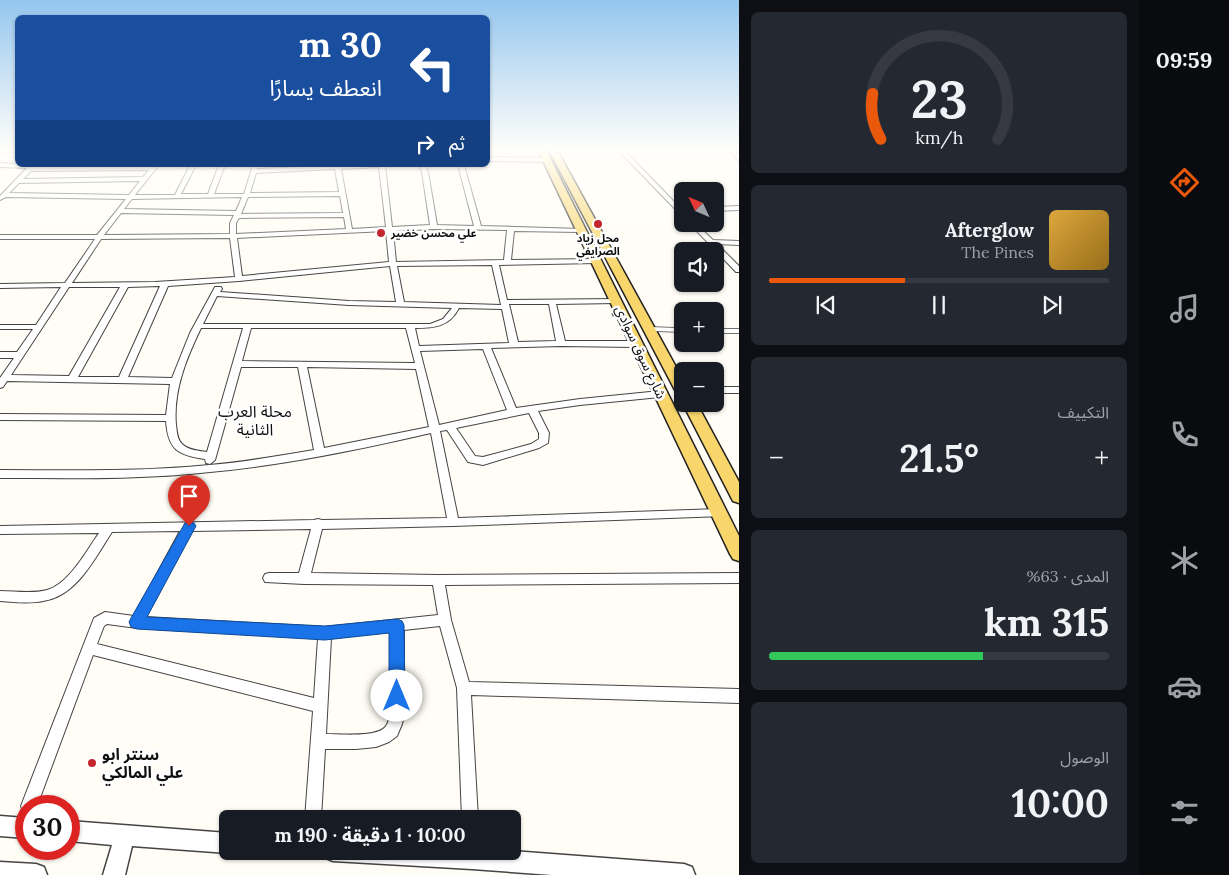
<!DOCTYPE html>
<html lang="ar">
<head>
<meta charset="utf-8">
<style>
  :root { --surface:#171b24; --page:#242831; --text:#f1f3f6; --muted:#9ea1a6; --line:#363941; --accent:#ea580c }
  body { margin:0; font-family:Lora,"Noto Sans Arabic",serif; background:var(--page); color:var(--text); direction:rtl; height:100vh; display:flex; flex-direction:column; font-size:19px; white-space:nowrap }
  * { box-sizing:border-box; margin:0 }
  p { font-size:16px; color:var(--muted) }
  .icon { flex:none; width:28px; height:28px; fill:none; stroke:currentColor; stroke-width:2; stroke-linecap:round; stroke-linejoin:round }
  .map { position:relative; flex:1; overflow:hidden; direction:ltr }
  .panel { display:flex; flex-direction:column; gap:12px; padding:12px; background:#0d0f14; width:400px }
  .panel>* { flex:none }
  .guide { position:absolute; left:15px; top:15px; width:475px; height:152px; border-radius:8px; box-shadow:0 1px 4px #0004; direction:rtl; background:#1a4fa0; color:#fff; overflow:hidden }
  .needle { width:32px; rotate:314deg }
  .buttons { position:absolute; left:674px; top:182px; display:grid; gap:10px }
  .buttons a { display:grid; place-items:center; width:50px; height:50px; border-radius:8px; background:var(--surface); box-shadow:0 1px 4px #0004; font-size:25px }
  .speed { position:absolute; left:15px; top:795px; display:flex; gap:10px; font-size:25px; font-weight:700; text-align:center }
  .speed>* { display:grid; place-content:center; width:65px; height:65px; border-radius:50%; background:var(--surface); box-shadow:0 1px 4px #0004; line-height:1 }
  .speed .limit { border:8px solid #d22; background:#fff; color:#111 }
  .pin { position:absolute; display:grid; place-items:center; width:42px; height:42px; color:#fff; margin:-51px -21px; border-radius:50% 50% 50% 0; rotate:-45deg; box-shadow:0 0 5px #0007 }
  .pin .icon { rotate:45deg }
  .me { position:absolute; width:55px; margin:-28px; rotate:0deg; stroke-linejoin:round; filter:drop-shadow(0 0 4px #0008) }
  .turn { display:flex; align-items:center; gap:18px; height:105px; padding:0 25px; font-size:22px }
  .turn .icon { width:65px; height:65px; stroke-width:2.5 }
  .turn b { display:block; font-size:35px; line-height:42px }
  .then { display:flex; align-items:center; height:48px; padding:0 25px; background:#0003; gap:10px; font-size:19px }
  .big { font-size:38px; font-weight:700; line-height:1.1 }
  .panel .widget { flex:1; display:flex; flex-direction:column; justify-content:center; gap:8px; min-width:0; padding:0 18px; border-radius:8px; background:var(--page) }
  .panel .dial { align-items:center; gap:0 }
  .dial svg { height:130px; overflow:visible; fill:none; stroke:var(--line); stroke-width:7; stroke-linecap:round; text-anchor:middle }
  .dial text { fill:var(--text); stroke:none }
  .song { display:flex; align-items:center; gap:15px }
  .cover { width:60px; height:60px; border-radius:8px; background:linear-gradient(135deg,hsl(40 70% 55%),hsl(40 70% 35%)) }
  .played { height:5px; border-radius:2px; background:linear-gradient(90deg,var(--accent) 40%,var(--line) 40%) }
  .keys { display:flex; justify-content:space-around; direction:ltr }
  .heat { display:flex; justify-content:space-between; align-items:center; font-size:28px; direction:ltr }
  .charge { height:8px; border-radius:4px; background:linear-gradient(90deg,#34c759 63%,var(--line) 0) }
  .trip { position:absolute; left:219px; top:810px; width:302px; height:50px; border-radius:8px; background:var(--surface); box-shadow:0 1px 4px #0004; font-weight:700; line-height:50px; text-align:center; direction:rtl }
  main { display:flex; flex:1; min-height:0 }
  .tabs { display:flex; flex-direction:column; width:90px; justify-content:space-around; align-items:center; background:#090b0e; color:var(--muted) }
  .tabs .icon { width:35px; height:35px }
  .tabs .on { color:var(--accent) }
  .tabs b { font-size:22px; color:var(--text) }
  .map>svg:first-child { display:block }
</style>
</head>
<body>
<main>
<nav class="tabs">
<b>09:59</b>
<svg class="icon on" aria-label="directions" viewBox="0 0 24 24"><path d="M12 3l9 9-9 9-9-9zM9 14v-3h6M13 9l2 2-2 2"/></svg>
<svg class="icon" aria-label="music" viewBox="0 0 24 24"><path d="M9 18V5l10-2v13"/><circle cx="6" cy="18" r="3"/><circle cx="16" cy="16" r="3"/></svg>
<svg class="icon" aria-label="phone" viewBox="0 0 24 24"><path d="M5 4h4l2 5-3 2q2 4 5 5l2-3 5 2v4C11 20 4 13 5 4z"/></svg>
<svg class="icon" aria-label="climate" viewBox="0 0 24 24"><path d="M12 3v18M4 7l16 10M4 17L20 7"/></svg>
<svg class="icon" aria-label="car" viewBox="0 0 24 24"><path d="M5 17H2v-5l4-1 3-4h7l3 4 3 1v5h-3M9 17h6M6 11h13"/><circle cx="7" cy="17" r="2"/><circle cx="17" cy="17" r="2"/></svg>
<svg class="icon" aria-label="filters" viewBox="0 0 24 24"><path d="M4 7h16M4 17h16"/><circle cx="9" cy="7" r="2"/><circle cx="15" cy="17" r="2"/></svg>
</nav>
<section class="panel">
<div class="widget dial"><svg viewBox="0 0 100 80">
<path d="M14 69A42 42 0 1 1 86 69"/>
<path d="M14 69A42 42 0 0 1 9 41" stroke="#ea580c"/>
<text x="50" y="56" font-size="32" font-weight="700">23</text>
<text x="50" y="72" font-size="11">km/h</text>
</svg></div>
<div class="widget">
<div class="song"><i class="cover"></i><div><b>Afterglow</b><p>The Pines</p></div></div>
<div class="played"></div>
<div class="keys"><svg class="icon" aria-label="previous" viewBox="0 0 24 24"><path d="M18 5L8 12l10 7zM5 5v14"/></svg><svg class="icon" aria-label="pause" viewBox="0 0 24 24"><path d="M8 5v14M16 5v14"/></svg><svg class="icon" aria-label="next" viewBox="0 0 24 24"><path d="M6 5l10 7-10 7zM19 5v14"/></svg></div>
</div>
<div class="widget"><p>التكييف</p>
<div class="heat"><a>−</a><b class="big">21.5°</b><a>+</a></div>
</div>
<div class="widget"><p>المدى · 63%</p><b class="big">315 km</b><div class="charge"></div></div>
<div class="widget"><p>الوصول</p><b class="big">10:00</b></div>
</section>
<div class="map">
<svg width="739" height="875" viewBox="0 0 739 875">
  <rect width="100%" height="100%" fill="#fffdf5"/>
  <g fill="none" stroke-linecap="round" stroke-linejoin="round">
    <defs>
      <path id="service" d="M650,329L682,330
        M715,331H739"/>
      <path id="minor" d="M0,150H18V152H2Z
        M618,150H624L682,210V215L680,214Z
        M729,150H734L739,155V161Z
        M488,157L547,158L550,160L547,162L488,161Z
        M0,163L36,165L34,167L159,165L135,195H175L190,165H196L181,194H208L219,165H225L214,194H244L253,165H257V169L344,165H385L392,227L430,225L422,172L419,165H425L428,172L437,225L474,226L458,165H464L481,226L582,229V231L580,232L514,231L511,260L597,259L601,261L597,263L499,265L507,300L620,299L621,301L617,303L556,304L565,341H635L639,344L635,347L561,346L491,348L516,408L580,399L660,391L665,394L660,397L580,405L538,411L549,433L548,443L539,448L483,465L468,462L447,430L440,431L458,518L719,509L723,510L725,513L723,516L453,526L322,529L311,573L438,575L739,573V583L445,585L451,620L469,682L739,689V703L471,695L478,819H462L457,688L440,626L404,630V714L402,724L397,736L389,742L376,747L356,749H325L321,819H305L313,711L93,655L37,806H26V813L23,812L21,806L94,618L105,612L134,616L180,531L112,532C94,559 77,596 43,601C29,604 14,602 0,601V591C15,591 32,594 47,590C69,584 87,550 99,533L0,534V526L314,520L318,519L322,520L447,518L431,433C357,450 285,465 210,472C140,480 70,478 0,478V470C70,470 140,472 209,465C244,462 279,456 314,450L298,367H241L215,460L210,464L206,463L205,459C178,455 168,450 166,421L0,420V414L166,415L170,384L7,381L3,387L0,388V378L14,358H0V352H17L33,329H0V325H36L61,287L0,288V284L65,283L95,239H0V235H97L126,199L6,197L0,200V196L27,168L0,167ZM379,167L386,227L352,229L341,169ZM335,169L339,192L250,193L256,173ZM149,170L143,177L23,179L31,171ZM140,181L129,195L9,193L19,183ZM340,196L343,213L241,214L248,197ZM242,197L236,211L124,209L132,199ZM121,213L234,215L230,223V234L104,235ZM344,217L346,229L236,234V223L239,218ZM434,229L507,230L504,260L396,262L393,231ZM386,231L389,262L242,276L237,238ZM230,238L235,277L155,282L72,283L101,239ZM492,265L501,305L404,302L397,266ZM390,266L396,302L349,301L220,292L222,289L221,287H215L190,333L172,378L128,377L168,286L239,281ZM160,286L119,377H78L128,287ZM69,287H120L69,376L11,375ZM217,296L349,305L452,308L443,319L430,324H203ZM509,304H549L556,341L518,342ZM459,308L502,309L509,343L419,346L415,328C434,328 449,327 459,308ZM201,328H243L207,452C199,451 188,450 182,444C177,439 177,432 176,425C173,391 186,359 201,328ZM251,328H406L415,363L242,361ZM483,349L507,410L439,425L420,351ZM307,367L416,369L429,427L324,448ZM529,413L539,433V439L531,444L483,457L475,456L456,428ZM311,529L299,573H269L265,574L263,578L265,582L304,584L433,585L438,615L325,627L146,617L192,531ZM107,624L137,628L318,638L314,698L97,644L104,626ZM390,632V714C389,718 389,722 386,726C378,738 340,734 326,734L331,638Z
        M739,206V210L715,211V207Z
        M690,224H696L713,240L739,241V245L717,244L739,266V272H736Z
        M715,387H739V393H715Z"/>
      <path id="tertiary" d="M0,816L26,818V838L0,836Z
        M69,821L228,833V851H233L228,853L132,846L125,875H103L112,845L69,841Z
        M323,851H512L684,864L692,867L695,875H552L472,869L333,861L326,858Z
        M0,862L36,864L44,867L47,875H0Z"/>
      <path id="primary" d="M538,150H546L739,536V561L733,559L730,554Z
        M549,150H557L682,378V394L677,393L675,390Z
        M683,404H697L739,482V503L733,501Z"/>
    </defs>
    <use href="#service" stroke="#444" stroke-width="5.5"/>
    <use href="#minor" stroke="#444" stroke-width="2"/>
    <use href="#tertiary" stroke="#444" stroke-width="3"/>
    <use href="#primary" stroke="#222" stroke-width="3"/>
    <use href="#service" stroke="#fff" stroke-width="4"/>
    <use href="#minor" fill="#fff" fill-rule="evenodd"/>
    <use href="#tertiary" fill="#fff" fill-rule="evenodd"/>
    <use href="#primary" fill="#f9d66b" fill-rule="evenodd"/>
  </g>
  <linearGradient id="sky" x2="0" y2="1"><stop stop-color="#95c6ee"/><stop offset="0.55" stop-color="#fffefa"/><stop offset="1" stop-color="#fffefa" stop-opacity="0"/></linearGradient>
  <rect width="739" height="272" fill="url(#sky)"/>
  <path fill="#1a73e8" stroke="#114b97" d="M189,521L194,523L196,526L147,617L325,626L397,619L402,621L404,625L405,696L403,702L397,704L391,702L389,696V633L325,640L137,629L131,627L129,622L131,618L185,523Z"/>
  <g fill="#c4262e" stroke="#fff" stroke-width="2">
    <circle cx="598" cy="224" r="5"/>
    <circle cx="381" cy="233" r="5"/>
    <circle cx="92" cy="763" r="5"/>
  </g>
  <g text-anchor="middle" stroke-width="5" stroke-linejoin="round" paint-order="stroke">
    <g font-size="11" font-weight="bold" fill="#111" stroke="#fff" text-anchor="start">
      <text x="391" y="237">علي محسن خضير</text>
      <text x="598" y="242" text-anchor="middle">محل زياد<tspan x="598" dy="13">الصرايفي</tspan></text>
    </g>
    <g font-size="14" fill="#111" stroke="#fff">
      <text transform="translate(641 352) rotate(65)" y="5">شارع سوق سوادي</text>
    </g>
    <g font-size="16" fill="#111" stroke="#fff">
      <text x="255" y="417">محلة العرب<tspan x="255" dy="18">الثانية</tspan></text>
    </g>
    <g font-size="16" font-weight="bold" fill="#111" stroke="#fff" text-anchor="start">
      <text x="102" y="760">سنتر ابو<tspan x="102" dy="18">علي المالكي</tspan></text>
    </g>
  </g>
</svg>
<div class="buttons">
<a><svg class="needle" viewBox="-14 -14 28 28"><path d="M0-13l5 13h-10z" fill="#e53935"/><path d="M0 13l5-13h-10z" fill="#9ea1a6"/></svg></a>
<a><svg class="icon" aria-label="sound" viewBox="0 0 24 24"><path d="M4 9h4l5-4v14l-5-4H4zM17 9q2 3 0 6"/></svg></a>
<a>+</a>
<a>−</a>
</div>
<div class="speed"><div class="limit">30</div></div>
<div class="pin" style="left:189px;top:526px;background:#d93025"><svg class="icon" aria-label="arrive" viewBox="0 0 24 24"><path d="M6 21V4h12l-3 4 3 4H6"/></svg></div>
<svg class="me" style="left:397px;top:696px" viewBox="-20 -20 40 40"><circle r="19" fill="#fff"/><path d="M0-13L10 11 0 6-10 11z" fill="#1a73e8"/></svg>
<div class="trip">10:00 · 1 دقيقة · 190 m</div>
<div class="guide">
<div class="turn"><svg class="icon" aria-label="left" viewBox="0 0 24 24"><path d="M17 20v-9H6M10 6l-5 5 5 5"/></svg><div><b>30 m</b>انعطف يسارًا</div></div>
<div class="then">ثم<svg class="icon" aria-label="right" viewBox="0 0 24 24"><path d="M7 20v-9h11M14 6l5 5-5 5"/></svg></div>
</div>
</div>
</main>
</body>
</html>
